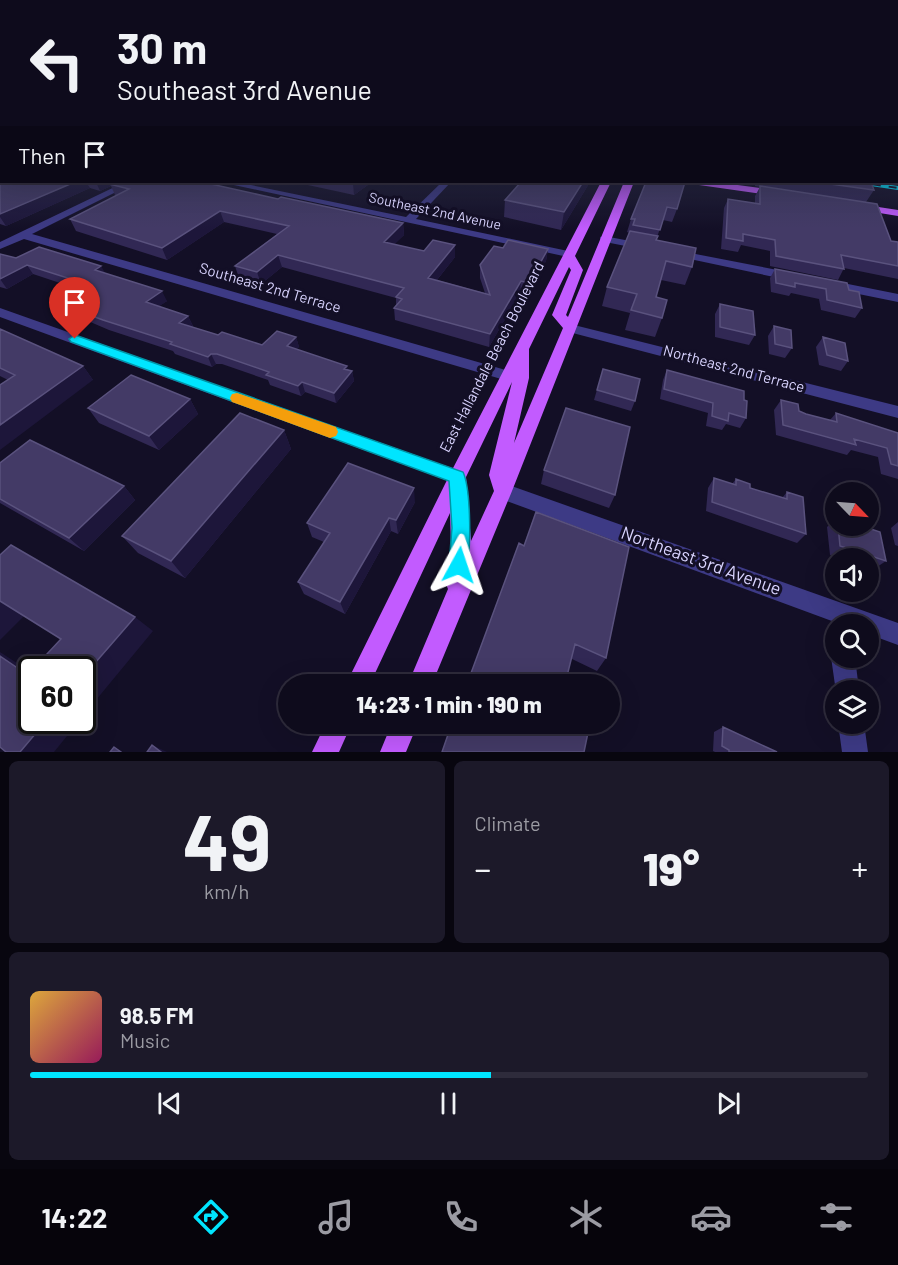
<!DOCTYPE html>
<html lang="en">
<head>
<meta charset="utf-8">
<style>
  :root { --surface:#0e0b1c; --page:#1c1929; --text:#f1f3f6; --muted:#9b9ba3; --line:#2e2b3b; --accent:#00e5ff }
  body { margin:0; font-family:Barlow,sans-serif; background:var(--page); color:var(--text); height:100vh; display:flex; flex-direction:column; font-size:22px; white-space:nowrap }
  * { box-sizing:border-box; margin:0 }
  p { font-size:20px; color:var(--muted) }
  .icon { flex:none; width:33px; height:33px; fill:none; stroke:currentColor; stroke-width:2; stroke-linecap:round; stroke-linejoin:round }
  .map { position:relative; height:752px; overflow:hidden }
  .drawer { display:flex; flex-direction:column; gap:9px; padding:9px; background:#08060f; flex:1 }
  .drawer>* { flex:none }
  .guide { position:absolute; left:0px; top:0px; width:898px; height:183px; box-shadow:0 6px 24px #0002,0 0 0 2px var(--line); background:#0e0b1c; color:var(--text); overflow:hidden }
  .needle { width:39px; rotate:115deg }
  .tools { position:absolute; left:825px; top:482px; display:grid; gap:12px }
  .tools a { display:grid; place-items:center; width:54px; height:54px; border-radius:50%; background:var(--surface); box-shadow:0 6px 24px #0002,0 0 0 2px var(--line); font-size:30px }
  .speed { position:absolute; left:18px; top:656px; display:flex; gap:12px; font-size:30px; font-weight:700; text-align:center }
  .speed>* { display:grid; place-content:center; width:78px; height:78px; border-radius:50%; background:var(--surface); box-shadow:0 6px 24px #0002,0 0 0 2px var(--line); line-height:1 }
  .speed .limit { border:3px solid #111; border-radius:9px; background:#fff; color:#111 }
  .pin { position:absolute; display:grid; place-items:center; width:51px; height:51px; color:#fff; margin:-62px -26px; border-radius:50% 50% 50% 0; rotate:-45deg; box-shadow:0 0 6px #0007 }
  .pin .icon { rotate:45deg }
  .me { position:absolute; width:66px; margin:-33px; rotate:5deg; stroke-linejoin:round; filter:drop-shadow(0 0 4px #0008) }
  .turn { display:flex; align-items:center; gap:21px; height:126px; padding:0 18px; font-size:27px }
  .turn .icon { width:78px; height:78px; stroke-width:2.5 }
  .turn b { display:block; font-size:42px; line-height:51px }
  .then { display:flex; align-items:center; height:57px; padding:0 18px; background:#0003; gap:12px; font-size:22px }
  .big { font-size:45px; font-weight:800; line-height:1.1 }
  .drawer .widget { flex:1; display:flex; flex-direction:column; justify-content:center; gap:9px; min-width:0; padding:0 21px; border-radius:9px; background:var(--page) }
  .drawer .dial { align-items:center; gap:0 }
  .dial b { font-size:78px; line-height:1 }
  .song { display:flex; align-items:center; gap:18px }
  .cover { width:72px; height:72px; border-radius:9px; background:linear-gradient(135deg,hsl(40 70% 55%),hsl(330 70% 35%)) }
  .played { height:6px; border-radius:3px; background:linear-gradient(90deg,var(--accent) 55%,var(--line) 55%) }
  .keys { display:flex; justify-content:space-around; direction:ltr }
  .heat { display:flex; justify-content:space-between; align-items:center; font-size:33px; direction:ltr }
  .drawer .tiles { flex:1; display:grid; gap:9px; grid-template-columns:1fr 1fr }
  .widget:last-child { grid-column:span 2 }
  .trip { position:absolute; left:278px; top:674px; width:342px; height:60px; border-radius:30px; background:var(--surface); box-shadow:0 6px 24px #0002,0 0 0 2px var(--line); font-weight:800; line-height:60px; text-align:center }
  .dock { display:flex; height:96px; justify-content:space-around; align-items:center; background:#06040b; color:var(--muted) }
  .dock .icon { width:42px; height:42px }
  .dock .active { color:var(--accent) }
  .dock b { font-size:27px; color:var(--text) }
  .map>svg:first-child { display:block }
</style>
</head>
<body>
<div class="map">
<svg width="898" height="752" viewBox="0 0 898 752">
  <rect width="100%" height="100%" fill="#130f26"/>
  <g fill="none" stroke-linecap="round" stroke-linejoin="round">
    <path fill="#3d3a85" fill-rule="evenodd" d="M897,124H898V128H897Z
      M125,182H136L32,234L513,372L516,376L508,381L24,239L0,249V242Z
      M220,182H236L406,217L442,182H451L416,219L568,251L574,254L568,257Z
      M604,236L646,244L652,247L646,250L600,241V237Z
      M675,250L793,273L799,277L793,281L671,255V251Z
      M828,280L898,294V302L824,287V281Z
      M0,308L463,472L466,477L463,482L457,485L451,482L0,317Z
      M570,324L898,406V418L565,331L563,328L565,325Z
      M503,483L898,623V645L868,634V624H840L496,497L494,491L496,485Z
      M835,649L836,657H855L859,690L836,692L831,657Z
      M838,723H864L868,752H842Z"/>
    <path fill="#c25bff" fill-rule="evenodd" d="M897,170H898V176H897Z
      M601,182H611L575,256L583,270L566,315L568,317L624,182H634L512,491L432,684H408L448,589L445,582L451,546L450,513L370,684H346L451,472ZM569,267L571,270L552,315L563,328L514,443L529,378V349ZM512,382L489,475L494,491L471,541L466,477Z
      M694,182H715L776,190L781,193L776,196L699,185Z
      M859,204L898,210V216L855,209L854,207Z
      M326,723H352L339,752H312Z
      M392,723H418L406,752H380Z"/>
    <defs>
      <path id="rail" d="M857,182L898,188"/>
    </defs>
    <use href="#rail" stroke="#00e5ff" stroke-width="4"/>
    <use href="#rail" stroke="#130f26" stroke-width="2" stroke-dasharray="8" stroke-linecap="butt"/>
  </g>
  <path fill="#312854" d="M0,124L2,182H202L278,199L403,223L404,235L394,244L424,251L455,245V257L437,280L485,293L480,278V265L503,248L548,249L546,261L527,295L520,293L489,347L395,320L394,308L396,305V298L282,267L261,284L239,278L235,266L277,234L224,222L167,260L76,231L70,219L117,196L115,195L111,186L100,191L90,188L6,226L0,224Z
    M294,182H372L354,195Z
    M590,182L561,230L504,217L505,200Z
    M646,182L677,209L672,222L663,220L656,240L692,267L685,285L661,280L656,297L662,318L655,337L625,330L630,313L602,306L607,287L630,233L627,232L631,219Z
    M755,182H871L874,190L866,202L891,241L898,242V279L844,268L838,280L770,266V251L741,245L738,252L721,249L724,208L728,199L755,203V196L760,187L755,186Z
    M0,254L16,258L105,273L167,301L159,306L188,316L193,326L192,327L218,335L262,345L296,337L299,347L296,349L352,371L354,381L336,403L305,392L301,396L270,385L268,380L222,364H216L212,367L175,354L173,351L109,330L88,321L84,315L61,307L54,298L72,287L33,274L7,289L0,287Z
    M775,269L849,290L862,308L855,318L821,310L819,299L791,293L789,296L771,292L770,278Z
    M720,304L755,335L749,345L715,337V314Z
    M774,326L792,348L785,358L769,354L768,336Z
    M0,329L83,366L93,380H8L0,376Z
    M823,337L848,361L841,371L819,365L816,347Z
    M603,369L635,401L631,411L594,400Z
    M667,370L744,400L746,418L740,428L726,424L722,430L706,426L708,413L660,399L663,380Z
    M190,399L198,414L159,450L99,423L88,408Z
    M781,400L799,411L806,414L830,420L836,413L898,433V479L881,474L878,457L851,450L847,455L776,435L774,410Z
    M284,430L291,449L185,578L138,553L122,536Z
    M0,463L124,486L135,500L84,551L0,503Z
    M544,470L615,495L609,508L541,484Z
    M714,478L732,484L736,479L750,488L782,498L787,492L806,534L797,543L706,511L708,488Z
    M415,502L398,534L391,531L345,614L304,594L298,582L324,542L312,537L307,523Z
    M836,519V525H859L886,561L874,569L868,568V558H840L830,555L827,527Z
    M898,522V546L895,545L891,528Z
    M519,543L606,658L597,671L572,659Z
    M723,727L777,752H715L713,751L714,732Z"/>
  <path fill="#1d163a" d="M75,182H86L90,188L6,226L0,217V214Z
    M96,182H121L109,184L111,186L100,191Z
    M356,182H372L354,195L353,184Z
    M583,182H590L561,230L564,212Z
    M220,211L224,222L167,260L162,248Z
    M403,223L404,235L385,254L384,242Z
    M455,245V257L429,290L428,278Z
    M548,249L546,261L527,295L529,283Z
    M278,255L282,267L261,284L257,272Z
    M27,265L33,274L7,289L0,279Z
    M101,266L107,276L95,270Z
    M521,281L520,293L489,347L490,334Z
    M162,291L167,301L151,312L146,302Z
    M188,316L193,326L184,333L179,323Z
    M296,337L299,347L290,356L287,346Z
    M211,354L216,364L212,367L208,357Z
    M83,366L93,380L0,450V425Z
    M347,366L349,375L352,371L354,381L336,403L334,393L344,369Z
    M302,382L305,392L301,396L298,386Z
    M190,399L198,414L159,450L149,436Z
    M284,430L291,449L185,578L171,561Z
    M124,486L135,500L84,551L69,538Z
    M414,488L415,502L398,534L396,520Z
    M389,518L391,531L345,614L340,602Z
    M0,601L24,616L0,640Z
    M135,617L153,631L82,717V678Z
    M0,652L32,673V677L0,656Z
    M47,720H80L54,752H20Z
    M152,745L167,752H161Z"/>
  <path fill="#433a66" stroke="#5a527e" stroke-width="1.5" d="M0,124H2V182H75L0,214Z
    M897,128L898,130L897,158Z
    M115,182H202L278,199L281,197L403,223L384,242L424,251L433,240L455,245L428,278L490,295L480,265L494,246L503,248L508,240L548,249L529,283L521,281L490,334L394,308L402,299L396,297L404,288L278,255L257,272L235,266L289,226L220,211L162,248L70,219L129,189L109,184Z
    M342,182H356L353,184Z
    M521,182H583L564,212L505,200Z
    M646,182H685L677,209L667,207L660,230L633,225L635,219H631Z
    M816,182H871L874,190Z
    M760,186L877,204L891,241L898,242V266L841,255L844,269L776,256L775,240L743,234V241L726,238L728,199L760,204Z
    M630,231L658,236L656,240L696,248L692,267L666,261L656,297L667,300L662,318L631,310L637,294L607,287Z
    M39,247L101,266L95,270L162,291L146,302L188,316L179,323L218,335L222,332L262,345L277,331L296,337L287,346L347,366L344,369L352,371L334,393L302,382L298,386L266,375L269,372L217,354H211L208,357L170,344L172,342L103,320L81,312L86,308L54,298L80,282L27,265L0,279V254L16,258Z
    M775,269L847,283L849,290L859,292L862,308L827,300L826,289L795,283V287L776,283Z
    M720,304L753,311L755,335L720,327Z
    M774,326L791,330L792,348L775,344Z
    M0,329L83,366L0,425V385L15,375L0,368Z
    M823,337L845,343L848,361L827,355Z
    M603,369L640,379L635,401L597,390Z
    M667,370L744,391V400L747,401L746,418L729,413L728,421L712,416L713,403L664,389Z
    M131,375L190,399L149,436L88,408Z
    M781,400L798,404L799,411L806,414L837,422L836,413L898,433V466L891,464L887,448L854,439L856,445L783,425Z
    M566,408L630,427L615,495L544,470Z
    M240,413L284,430L171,561L122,536Z
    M30,440L124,486L69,538L0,499V463Z
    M348,463L414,488L396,520L389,518L340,602L298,582L330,533L307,523Z
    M714,478L736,485V479L750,484V488L787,499V492L803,497L806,534L712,502Z
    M536,512L629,547L606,658L575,644L565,684H467L519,543L524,546Z
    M838,525H859L880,532L886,561L840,546Z
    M11,545L135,617L82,678V669H33L61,639L0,601V555Z
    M0,656L28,675L32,671V720H47L20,752H6L0,747Z
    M452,723H590L584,752H442Z
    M723,727L777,752H729V750L722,746Z
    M152,745L161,752H147Z
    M114,747L121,752H110Z"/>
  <linearGradient id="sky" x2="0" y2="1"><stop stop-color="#0a0815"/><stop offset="0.54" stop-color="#333752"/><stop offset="1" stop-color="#333752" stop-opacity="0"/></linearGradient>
  <rect width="898" height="229" fill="url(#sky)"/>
  <path fill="#00e5ff" stroke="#0095a6" stroke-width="1.5" d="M75,335L463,472C471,489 472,555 465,572L459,574L452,572L449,565L452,528L449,481L71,342L69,339Z"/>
  <path fill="#f59e0b" d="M237,393L336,427L338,432L336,436L330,438L232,402L230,398L232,394Z"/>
  <g text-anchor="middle" stroke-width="6" stroke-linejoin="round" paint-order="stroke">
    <g font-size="14" fill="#d9d4ff" stroke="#130f26">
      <text transform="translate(435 211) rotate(12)" y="5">Southeast 2nd Avenue</text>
    </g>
    <g font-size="15" fill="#d9d4ff" stroke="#130f26">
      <text transform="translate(270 288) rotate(16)" y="5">Southeast 2nd Terrace</text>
      <text transform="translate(492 357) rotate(-63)" y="5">East Hallandale Beach Boulevard</text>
      <text transform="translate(734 369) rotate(15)" y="5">Northeast 2nd Terrace</text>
    </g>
    <g font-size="18" fill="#d9d4ff" stroke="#130f26">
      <text transform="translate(701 561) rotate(20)" y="6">Northeast 3rd Avenue</text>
    </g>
  </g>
</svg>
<div class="tools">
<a><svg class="needle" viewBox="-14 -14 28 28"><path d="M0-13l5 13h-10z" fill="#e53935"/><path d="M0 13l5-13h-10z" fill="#9b9ba3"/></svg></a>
<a><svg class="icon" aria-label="sound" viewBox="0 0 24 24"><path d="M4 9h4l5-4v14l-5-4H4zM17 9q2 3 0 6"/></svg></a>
<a><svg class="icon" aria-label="search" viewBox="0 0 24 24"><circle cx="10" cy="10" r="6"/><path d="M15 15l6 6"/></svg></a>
<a><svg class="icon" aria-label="layers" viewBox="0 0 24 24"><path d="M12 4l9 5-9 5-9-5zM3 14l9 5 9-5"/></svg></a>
</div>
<div class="speed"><div class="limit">60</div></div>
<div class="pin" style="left:75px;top:339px;background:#d93025"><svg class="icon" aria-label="arrive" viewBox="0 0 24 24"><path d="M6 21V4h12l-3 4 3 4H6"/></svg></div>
<svg class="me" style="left:459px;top:565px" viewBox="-20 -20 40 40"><path d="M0-17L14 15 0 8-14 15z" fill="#00e5ff" stroke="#fff" stroke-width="4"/></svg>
<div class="trip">14:23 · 1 min · 190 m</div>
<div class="guide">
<div class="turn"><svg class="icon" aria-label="left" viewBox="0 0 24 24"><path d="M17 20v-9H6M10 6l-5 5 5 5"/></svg><div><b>30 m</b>Southeast 3rd Avenue</div></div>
<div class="then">Then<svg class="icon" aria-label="arrive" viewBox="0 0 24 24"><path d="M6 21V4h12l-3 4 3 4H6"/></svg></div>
</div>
</div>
<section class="drawer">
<div class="tiles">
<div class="widget dial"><b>49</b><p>km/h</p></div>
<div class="widget"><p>Climate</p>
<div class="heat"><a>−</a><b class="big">19°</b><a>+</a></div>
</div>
<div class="widget">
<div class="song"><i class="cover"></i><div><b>98.5 FM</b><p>Music</p></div></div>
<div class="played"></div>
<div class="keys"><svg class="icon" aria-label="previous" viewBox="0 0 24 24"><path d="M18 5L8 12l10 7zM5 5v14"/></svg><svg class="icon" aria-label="pause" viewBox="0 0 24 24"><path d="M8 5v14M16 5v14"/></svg><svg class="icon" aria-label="next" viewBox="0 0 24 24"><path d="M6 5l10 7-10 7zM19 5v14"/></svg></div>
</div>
</div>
</section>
<nav class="dock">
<b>14:22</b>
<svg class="icon active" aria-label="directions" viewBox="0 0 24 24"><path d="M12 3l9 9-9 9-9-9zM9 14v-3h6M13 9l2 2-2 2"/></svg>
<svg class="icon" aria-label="music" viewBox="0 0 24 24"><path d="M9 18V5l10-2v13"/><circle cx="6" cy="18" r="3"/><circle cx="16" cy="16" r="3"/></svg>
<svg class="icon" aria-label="phone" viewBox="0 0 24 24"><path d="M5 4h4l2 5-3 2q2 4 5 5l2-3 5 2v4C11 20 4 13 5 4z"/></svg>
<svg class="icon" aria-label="climate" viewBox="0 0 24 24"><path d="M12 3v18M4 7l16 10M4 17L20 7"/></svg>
<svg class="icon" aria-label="car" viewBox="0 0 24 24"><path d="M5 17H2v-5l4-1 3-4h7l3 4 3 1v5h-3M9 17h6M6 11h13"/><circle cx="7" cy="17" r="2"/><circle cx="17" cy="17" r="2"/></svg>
<svg class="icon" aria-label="filters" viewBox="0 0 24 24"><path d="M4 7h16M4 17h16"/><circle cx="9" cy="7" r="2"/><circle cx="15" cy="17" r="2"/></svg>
</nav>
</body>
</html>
